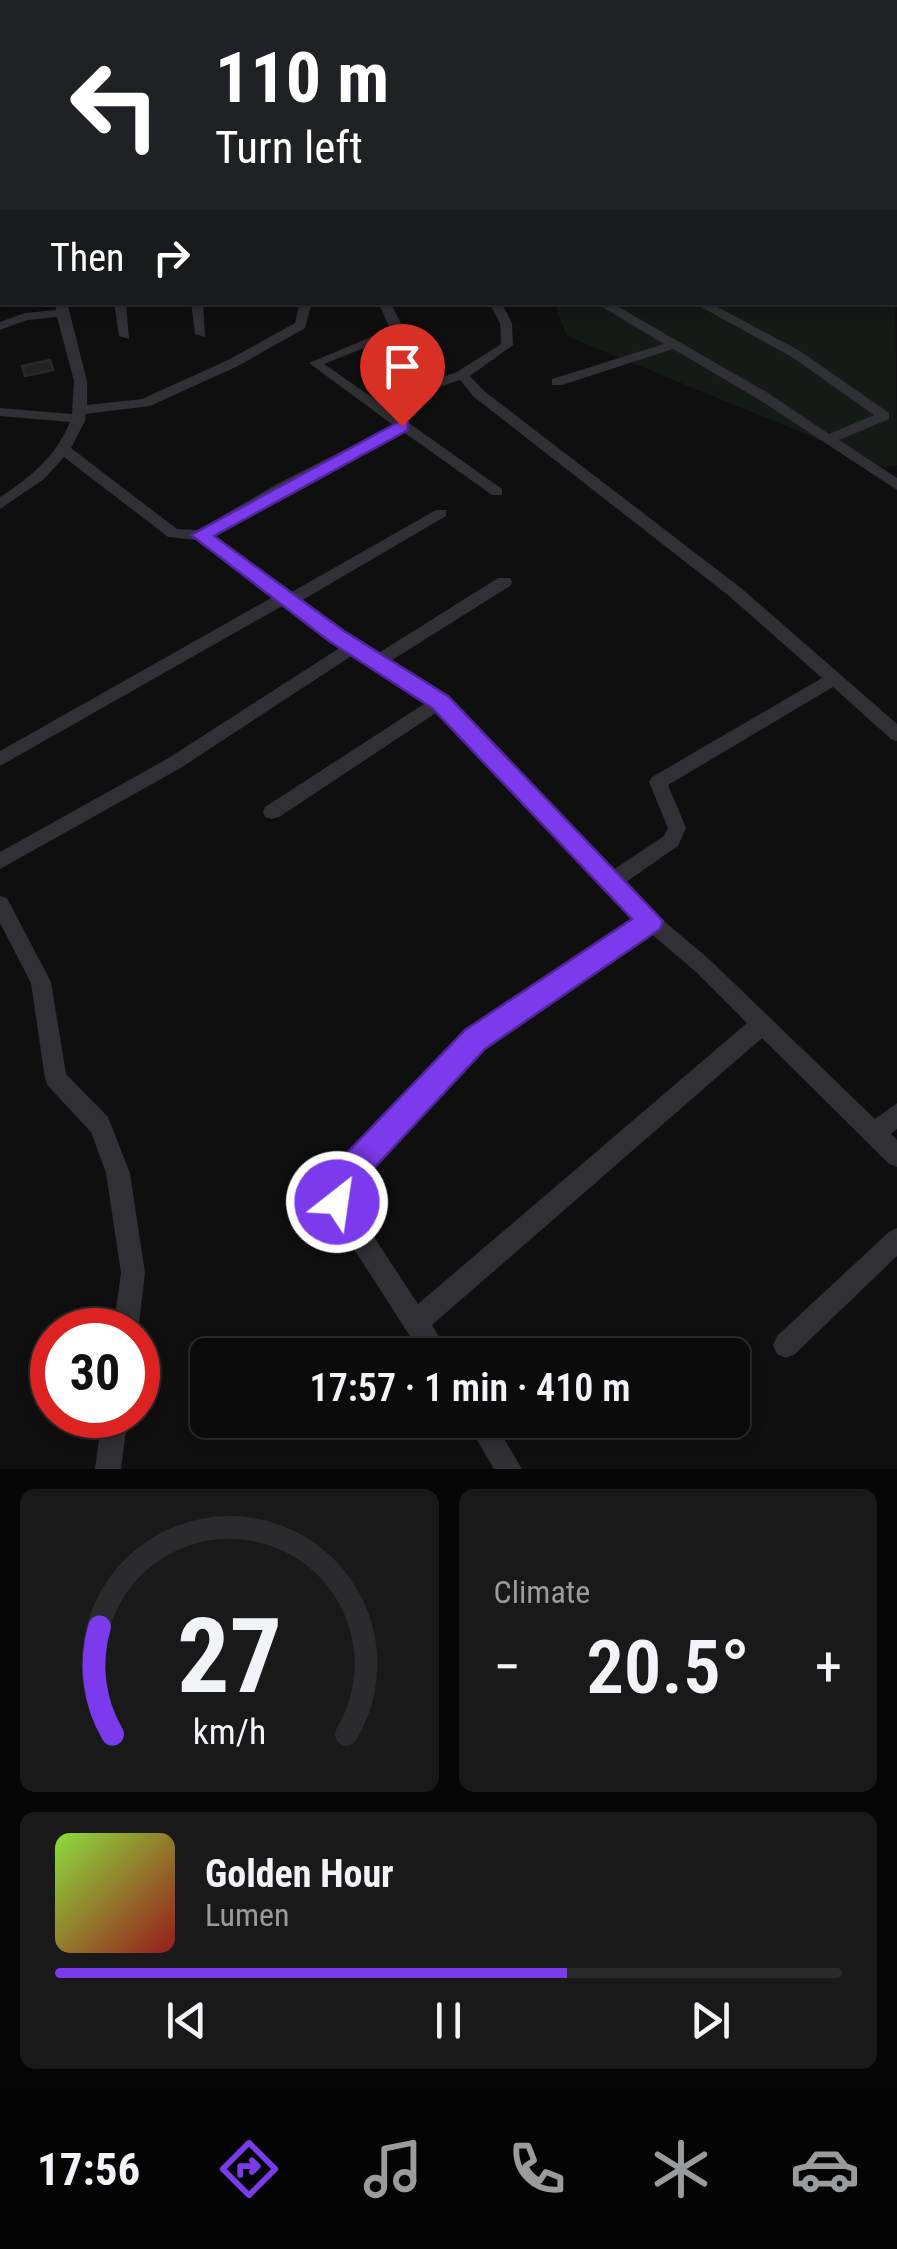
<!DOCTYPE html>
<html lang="en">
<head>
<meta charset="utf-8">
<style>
  :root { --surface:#0b0b0c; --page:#19191a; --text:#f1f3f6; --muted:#9a9b9d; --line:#2b2b2d; --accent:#7c3aed }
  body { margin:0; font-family:"Roboto Condensed",sans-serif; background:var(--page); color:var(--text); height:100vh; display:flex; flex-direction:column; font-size:38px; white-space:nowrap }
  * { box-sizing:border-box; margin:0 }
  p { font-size:32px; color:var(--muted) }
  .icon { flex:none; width:55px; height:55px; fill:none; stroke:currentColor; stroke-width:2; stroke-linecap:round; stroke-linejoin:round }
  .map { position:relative; height:1469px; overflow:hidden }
  .drawer { display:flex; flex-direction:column; gap:20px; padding:20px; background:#060607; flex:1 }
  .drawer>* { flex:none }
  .banner { position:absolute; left:0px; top:0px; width:898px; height:305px; box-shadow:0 5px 15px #0003,0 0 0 2px var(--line); background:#202124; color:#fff; overflow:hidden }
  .speed { position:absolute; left:30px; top:1308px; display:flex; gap:20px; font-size:50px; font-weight:700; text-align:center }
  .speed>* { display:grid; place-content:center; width:130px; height:130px; border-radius:50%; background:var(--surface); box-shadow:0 5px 15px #0003,0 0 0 2px var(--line); line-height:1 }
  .speed .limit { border:15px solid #d22; background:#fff; color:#111 }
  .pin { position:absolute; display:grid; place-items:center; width:85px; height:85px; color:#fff; margin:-102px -42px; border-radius:50% 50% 50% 0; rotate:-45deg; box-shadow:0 0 10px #0007 }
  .pin .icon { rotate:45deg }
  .me { position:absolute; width:110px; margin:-55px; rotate:30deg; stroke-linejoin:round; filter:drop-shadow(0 0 8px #0008) }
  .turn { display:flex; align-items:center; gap:35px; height:210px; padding:0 50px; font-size:45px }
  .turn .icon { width:130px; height:130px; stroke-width:2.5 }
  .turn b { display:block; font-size:70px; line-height:85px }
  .then { display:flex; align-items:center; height:95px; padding:0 50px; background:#0003; gap:20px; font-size:38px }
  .big { font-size:75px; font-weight:600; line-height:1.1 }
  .drawer .widget { flex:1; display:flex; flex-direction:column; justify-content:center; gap:15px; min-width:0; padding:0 35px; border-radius:15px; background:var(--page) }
  .drawer .dial { align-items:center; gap:0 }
  .dial svg { height:260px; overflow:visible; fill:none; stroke:var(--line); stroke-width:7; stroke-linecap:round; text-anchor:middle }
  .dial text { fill:var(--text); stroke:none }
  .song { display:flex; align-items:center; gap:30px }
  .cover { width:120px; height:120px; border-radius:15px; background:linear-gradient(135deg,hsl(90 70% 55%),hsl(0 70% 35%)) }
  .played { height:10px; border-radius:5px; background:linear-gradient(90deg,var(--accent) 65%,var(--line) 65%) }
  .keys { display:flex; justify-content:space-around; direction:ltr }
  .heat { display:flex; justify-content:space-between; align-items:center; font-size:55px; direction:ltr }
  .drawer .tiles { flex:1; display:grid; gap:20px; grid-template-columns:1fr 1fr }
  .widget:last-child { grid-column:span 2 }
  .trip { position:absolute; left:190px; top:1338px; width:560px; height:100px; border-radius:15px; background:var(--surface); box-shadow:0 5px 15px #0003,0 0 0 2px var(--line); font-weight:600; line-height:100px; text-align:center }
  .tab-bar { display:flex; height:160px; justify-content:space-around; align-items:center; background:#040405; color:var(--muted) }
  .tab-bar .icon { width:70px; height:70px }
  .tab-bar .active { color:var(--accent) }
  .tab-bar b { font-size:45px; color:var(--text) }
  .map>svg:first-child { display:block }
</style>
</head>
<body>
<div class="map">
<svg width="897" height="1469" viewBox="0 0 897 1469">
  <rect width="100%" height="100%" fill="#0f0f10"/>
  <path fill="#151a16" d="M895,272L897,465L885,467L567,336L554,303L895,302Z"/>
  <path fill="#222224" stroke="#29292c" stroke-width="2.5" d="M50,360L53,370L25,376L22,366Z"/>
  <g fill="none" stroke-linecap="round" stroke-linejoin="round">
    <path fill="#303035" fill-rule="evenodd" d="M56,0H66L67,2H58Z
      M93,0H102L103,2H95Z
      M725,0H767L763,2H723Z
      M842,0H853L855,2H845Z
      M895,17L897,18V24L895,23Z
      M2,21V27L0,28V22Z
      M0,58H2V64H0Z
      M897,71V77L895,78V72Z
      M0,98L2,99V110L0,109Z
      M895,119L897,120V126L895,125Z
      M2,120V126L0,127V121Z
      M0,152L2,153V159H0Z
      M895,161H897L895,168Z
      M895,188H897V195H895Z
      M0,204H2V211H0Z
      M895,240H897V247H895Z
      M0,275L2,276V284H0Z
      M895,284L897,285V293L895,292Z
      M55,302H67L87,381V405L142,399L228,360L295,323L300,302H312L305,328L238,366L150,406L85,414L86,419L71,448L177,529L198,530L277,484L393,425L309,363L390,329L380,306H355L349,302H466L460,306H392L403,327L399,334L324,364L376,400L457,372L501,344L500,323L489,302H501L512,323L513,345L470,376L484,391L741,588L897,724V741L891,739L833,687L668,785L686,828L678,846L626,882L657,915L710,960L875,1119L897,1103V1129L891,1134L897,1140V1167L889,1164L762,1038L432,1325L450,1355H422L329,1210C320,1190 334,1176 345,1160L467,1033L636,920L439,711L279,817L272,819L265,817L263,812L265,807L427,702L353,655L179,769L0,869V852L167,759L341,647L284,605L0,766V751L273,597L197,540L168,537L64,457L44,479L0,509V497C30,478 56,456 70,422L0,416V408L72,414L74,381L57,317L27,320L0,330V322L25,313L56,310ZM460,380L474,397L729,596L822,678L652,777L649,782L668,828L664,836L613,870L446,697L389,662L510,586L512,582L510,578H498L377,654L301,601L446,516V510H436L290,593L211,535L287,490L402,431L492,495H502V489L385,406ZM649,932L696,972L747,1023L418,1304L349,1199V1194L361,1176L483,1047Z
      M114,302H126L129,339L119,336Z
      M191,302H203L205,337L195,334Z
      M594,302H610L768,393L829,434L874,415L792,357L692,302H708L800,351L889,413V419L839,440L897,478V490L758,399L673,349L562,385H552V379L664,344Z
      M0,896L7,898L51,982L66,1074L108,1117L130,1173L145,1273L138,1332V1330H113L121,1273L106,1173L91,1132L48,1086L45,1079L31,983L0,923Z
      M897,1228V1256L795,1354L786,1358L777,1354L773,1345L777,1336L889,1232Z
      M102,1415H128L121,1469H95Z
      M465,1420H493L522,1469H494Z"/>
  </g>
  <path fill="#7c3aed" stroke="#51269a" stroke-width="2.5" d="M402,420L408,422V430L214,536L344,631L448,696L663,921L660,929L485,1049L364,1179L353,1195L348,1213L337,1217L326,1213C317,1190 330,1176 342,1158L465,1030L632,919L432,708L329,641L191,535Z"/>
</svg>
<div class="speed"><div class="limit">30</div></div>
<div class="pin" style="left:402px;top:426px;background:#d93025"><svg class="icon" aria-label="arrive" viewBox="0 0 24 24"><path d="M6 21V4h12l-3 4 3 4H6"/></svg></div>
<svg class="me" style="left:337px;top:1202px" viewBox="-20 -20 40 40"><circle r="17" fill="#7c3aed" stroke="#fff" stroke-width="3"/><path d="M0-11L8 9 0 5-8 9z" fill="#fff"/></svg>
<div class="trip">17:57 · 1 min · 410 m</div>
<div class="banner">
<div class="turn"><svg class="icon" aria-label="left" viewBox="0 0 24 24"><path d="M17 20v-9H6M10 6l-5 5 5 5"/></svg><div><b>110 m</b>Turn left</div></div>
<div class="then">Then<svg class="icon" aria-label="right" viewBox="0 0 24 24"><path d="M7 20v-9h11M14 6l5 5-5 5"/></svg></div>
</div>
</div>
<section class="drawer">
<div class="tiles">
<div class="widget dial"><svg viewBox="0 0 100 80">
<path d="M14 69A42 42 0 1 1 86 69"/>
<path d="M14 69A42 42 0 0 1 10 36" stroke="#7c3aed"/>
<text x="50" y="56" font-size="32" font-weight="700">27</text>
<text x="50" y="72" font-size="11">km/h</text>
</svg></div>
<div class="widget"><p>Climate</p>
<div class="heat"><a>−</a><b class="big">20.5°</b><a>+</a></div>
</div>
<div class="widget">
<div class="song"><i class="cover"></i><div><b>Golden Hour</b><p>Lumen</p></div></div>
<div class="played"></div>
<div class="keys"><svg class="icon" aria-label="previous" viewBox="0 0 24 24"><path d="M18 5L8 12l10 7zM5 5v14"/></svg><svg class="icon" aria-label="pause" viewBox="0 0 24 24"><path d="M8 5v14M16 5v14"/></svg><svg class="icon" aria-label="next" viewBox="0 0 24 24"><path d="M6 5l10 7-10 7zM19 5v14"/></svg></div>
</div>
</div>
</section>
<nav class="tab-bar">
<b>17:56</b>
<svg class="icon active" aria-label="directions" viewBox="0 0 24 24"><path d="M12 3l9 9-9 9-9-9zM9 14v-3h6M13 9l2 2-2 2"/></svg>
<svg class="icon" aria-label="music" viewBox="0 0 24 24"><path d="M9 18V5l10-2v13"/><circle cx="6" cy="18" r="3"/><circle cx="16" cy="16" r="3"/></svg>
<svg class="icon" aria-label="phone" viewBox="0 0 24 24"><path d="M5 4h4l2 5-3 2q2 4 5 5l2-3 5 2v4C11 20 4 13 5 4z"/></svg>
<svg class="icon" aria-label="climate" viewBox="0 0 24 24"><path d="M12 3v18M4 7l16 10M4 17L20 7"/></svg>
<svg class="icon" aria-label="car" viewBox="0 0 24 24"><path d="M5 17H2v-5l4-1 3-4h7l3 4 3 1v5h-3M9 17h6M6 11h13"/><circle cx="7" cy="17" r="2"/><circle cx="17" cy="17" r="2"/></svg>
</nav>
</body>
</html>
